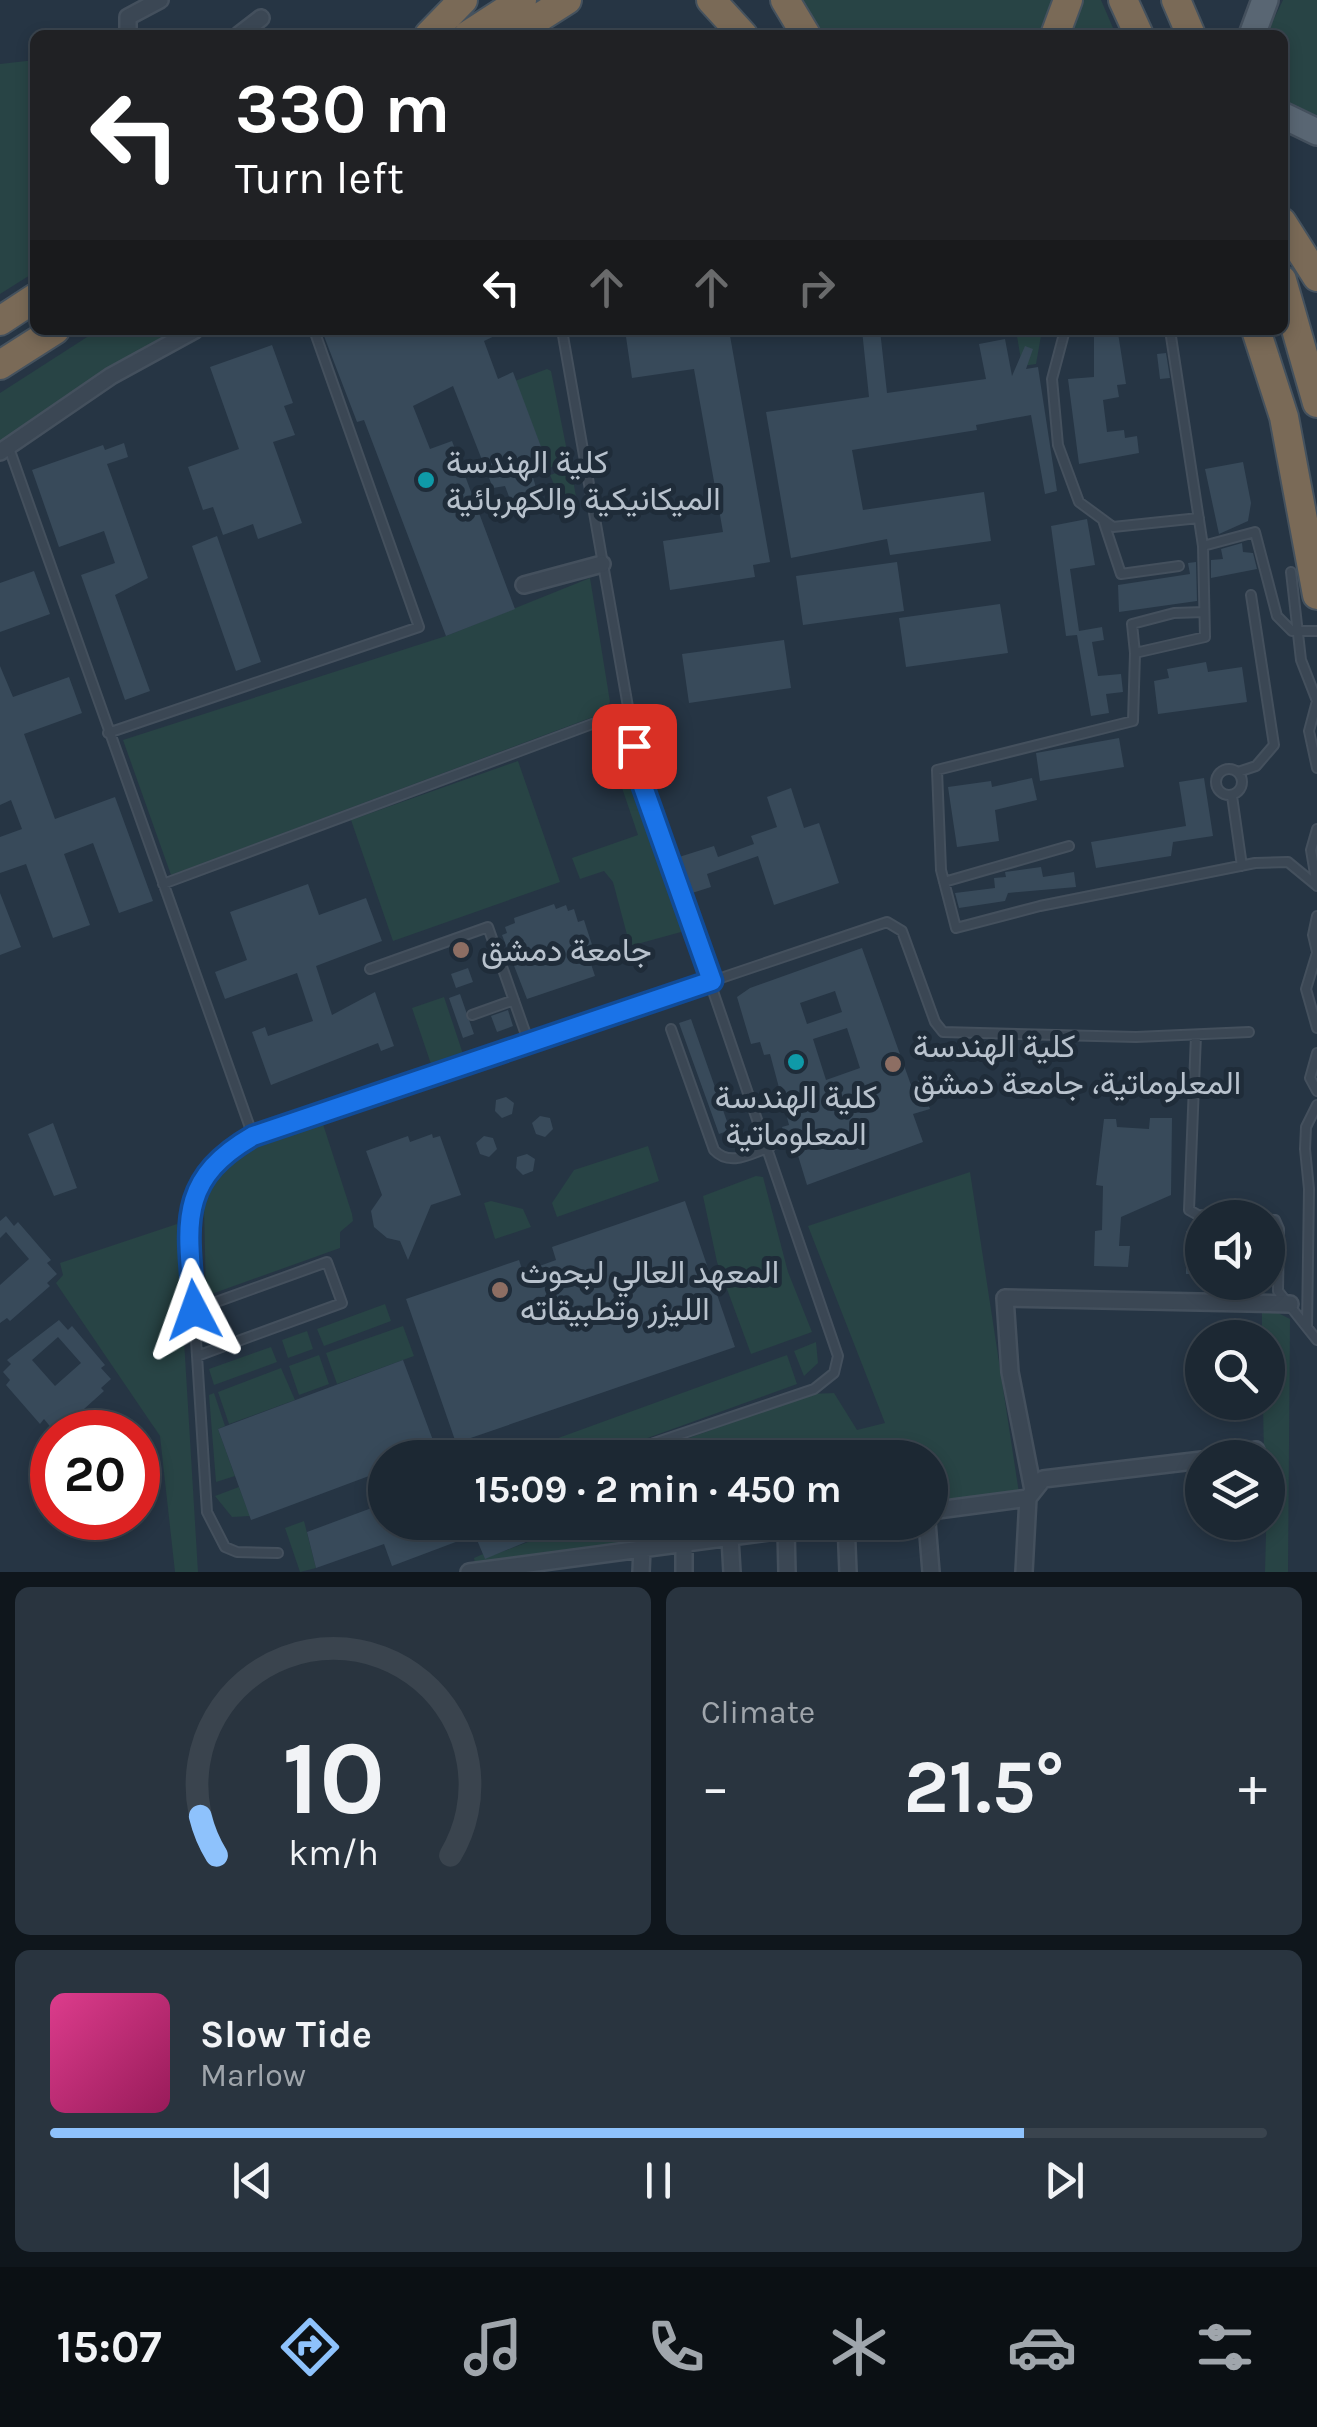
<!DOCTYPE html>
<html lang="en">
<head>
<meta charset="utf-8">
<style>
  :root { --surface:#1c2833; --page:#29343f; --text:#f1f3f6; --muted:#a0a6ac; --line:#3a444e; --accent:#8ec2fc }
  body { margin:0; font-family:Karla,Vazirmatn,sans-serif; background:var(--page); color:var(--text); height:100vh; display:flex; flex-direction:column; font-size:38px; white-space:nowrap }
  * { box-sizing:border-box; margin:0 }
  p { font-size:32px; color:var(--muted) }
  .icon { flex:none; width:55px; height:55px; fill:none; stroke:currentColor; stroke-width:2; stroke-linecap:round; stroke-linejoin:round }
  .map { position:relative; height:1572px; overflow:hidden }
  .sheet { display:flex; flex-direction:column; gap:15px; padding:15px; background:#0f161c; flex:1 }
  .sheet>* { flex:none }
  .banner { position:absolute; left:30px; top:30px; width:1258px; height:305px; border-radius:15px; box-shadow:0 5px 15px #0003,0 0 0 2px var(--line); background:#202124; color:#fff; overflow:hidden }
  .controls { position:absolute; left:1185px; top:1200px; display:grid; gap:20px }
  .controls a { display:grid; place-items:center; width:100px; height:100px; border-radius:50%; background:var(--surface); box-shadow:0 5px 15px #0003,0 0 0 2px var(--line); font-size:50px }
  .speed { position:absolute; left:30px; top:1410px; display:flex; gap:20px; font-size:50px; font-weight:700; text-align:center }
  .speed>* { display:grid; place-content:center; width:130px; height:130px; border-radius:50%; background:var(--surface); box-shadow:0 5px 15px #0003,0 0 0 2px var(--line); line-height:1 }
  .speed .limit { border:15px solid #d22; background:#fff; color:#111 }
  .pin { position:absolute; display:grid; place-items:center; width:85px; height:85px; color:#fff; margin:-42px; border-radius:20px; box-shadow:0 5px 15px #0006 }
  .me { position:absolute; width:110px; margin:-55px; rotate:356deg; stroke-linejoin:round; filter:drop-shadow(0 0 8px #0008) }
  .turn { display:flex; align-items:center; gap:35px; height:210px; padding:0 40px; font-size:45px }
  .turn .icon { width:130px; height:130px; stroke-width:2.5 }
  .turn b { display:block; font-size:70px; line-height:85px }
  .lanes { display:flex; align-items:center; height:95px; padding:0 40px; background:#0003; justify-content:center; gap:50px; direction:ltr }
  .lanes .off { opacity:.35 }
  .big { font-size:75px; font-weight:700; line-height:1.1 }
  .sheet .tile { flex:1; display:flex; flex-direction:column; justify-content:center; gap:15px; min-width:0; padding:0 35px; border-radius:15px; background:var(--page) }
  .sheet .dial { align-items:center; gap:0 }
  .dial svg { height:260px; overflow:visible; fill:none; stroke:var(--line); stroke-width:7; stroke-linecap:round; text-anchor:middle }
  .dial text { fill:var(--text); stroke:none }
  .song { display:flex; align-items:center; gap:30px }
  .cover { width:120px; height:120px; border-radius:15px; background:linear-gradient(135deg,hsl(330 70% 55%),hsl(330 70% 35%)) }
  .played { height:10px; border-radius:5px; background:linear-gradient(90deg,var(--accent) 80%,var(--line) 80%) }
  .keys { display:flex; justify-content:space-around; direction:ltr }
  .heat { display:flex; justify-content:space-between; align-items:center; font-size:55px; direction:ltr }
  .sheet .tiles { flex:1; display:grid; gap:15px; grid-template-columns:1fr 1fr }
  .tile:last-child { grid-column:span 2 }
  .trip { position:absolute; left:368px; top:1440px; width:580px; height:100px; border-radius:50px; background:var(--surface); box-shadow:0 5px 15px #0003,0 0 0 2px var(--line); font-weight:700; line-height:100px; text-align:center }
  .menu { display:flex; height:160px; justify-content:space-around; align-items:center; background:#0b1014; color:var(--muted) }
  .menu .icon { width:70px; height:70px }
  .menu .on { color:var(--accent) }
  .menu b { font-size:45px; color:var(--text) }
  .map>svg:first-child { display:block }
</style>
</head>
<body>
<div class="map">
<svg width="1317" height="1572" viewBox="0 0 1317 1572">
  <rect width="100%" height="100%" fill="#263544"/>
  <path fill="#284445" d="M792,0H1052L1038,35H812Z
    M1084,0H1101L1116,35H1065Z
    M1283,0H1317V118L1293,109L1283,97L1282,35H1266Z
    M35,60V272L0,294V64Z
    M98,330H182L0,443V393Z
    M1016,330H1042L1036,364L1022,366Z
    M547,369L551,371L569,461L549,468L515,381Z
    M571,468L579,514L568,498L561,501L550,475Z
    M590,578L610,702L601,714L171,875L123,740L446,636Z
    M518,761L560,882L393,941L351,820Z
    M634,780L684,921L681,932L630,946L613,882L604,871L580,879L572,858L638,835L621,785Z
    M444,997L464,1057L432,1067L412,1008Z
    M322,1121L352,1214L353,1221L340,1232V1248L206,1296L204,1207L222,1158Z
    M648,1146L659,1181L557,1217L552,1203L574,1170Z
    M970,1172L1019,1493L930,1506V1458H633L811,1394L834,1393L857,1430L885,1423L808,1226Z
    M756,1176L763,1177L788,1272L812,1332L751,1354L717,1262L703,1196Z
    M491,1201L523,1209L531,1227L495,1239L484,1203Z
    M177,1224L198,1572H175L160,1436L56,1283L63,1275L60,1263Z
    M385,1304L391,1321L324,1346L317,1329Z
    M1262,1305L1290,1319L1288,1572H1265L1268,1458L1264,1457L1263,1403L1268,1402V1338L1262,1337Z
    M403,1326L414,1356L337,1384L326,1353Z
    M307,1331L313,1349L288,1358L282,1340Z
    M816,1342L818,1363L804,1376L794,1351Z
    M271,1347L277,1362L214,1385L209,1369Z
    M319,1355L329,1384L299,1395L289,1366Z
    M787,1355L797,1384L595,1457H506Z
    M281,1368L295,1400L229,1424L218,1392Z
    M214,1393L225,1426L218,1429L235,1476L216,1482L209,1395Z
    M239,1487L250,1516L232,1517L215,1496Z
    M304,1521L316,1568L300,1572L285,1528Z
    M542,1523H798L475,1563L474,1558L483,1554L485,1558L547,1535Z"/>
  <path fill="#384a5a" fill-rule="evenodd" d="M340,330H507L484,341L498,379L513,372L549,468L532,474L537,491L511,502L505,486L493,488L453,386L413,406L430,449L452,441L515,609L446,636L364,420L357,422L324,336Z
    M625,330H729L770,562L753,565L755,577L670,590L663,541L723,532L694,369L632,378Z
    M862,330H880L887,393L986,379L979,344L1005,339L1012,376L1025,346L1033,349L1026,369L1038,367L1057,491L1045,494L1031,415L976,425L977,430L852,450L863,510L984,492L991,541L890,555L887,539L791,558L766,412L869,397Z
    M1118,333L1126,384L1117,385L1119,397L1103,400L1107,432L1124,430L1125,438L1137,436L1139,453L1079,464L1068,379L1094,377V337Z
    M272,345L293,403L284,406L295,435L273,442L302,523L258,539L253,524L223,535L213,507L203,510L188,467L239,449L210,367Z
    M1166,353L1170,378L1160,379L1157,354Z
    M124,443L128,457L107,464L148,578L115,595L150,691L125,700L81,575L115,563L104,531L59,547L32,470L103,445L105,450Z
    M1243,462L1251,503L1248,521L1219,534L1205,469Z
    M1087,519L1095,565L1070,569L1079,631L1102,627L1104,640L1092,642L1098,676L1121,674L1123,692L1106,694L1109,713L1091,716L1077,635L1066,636L1051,526Z
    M217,536L261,662L236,671L192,546Z
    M1242,543L1243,552L1253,553L1257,569L1211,578V560L1223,559L1221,549Z
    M897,562L904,611L803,625L796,576Z
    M1196,562L1197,601L1119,612L1118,585L1190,574L1188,563Z
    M34,571L50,614L0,632V583Z
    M1000,604L1008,653L906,667L899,618Z
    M784,640L791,688L689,703L682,654Z
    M1206,662L1208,672L1242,667L1247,702L1158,714L1154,681L1169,678L1167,669Z
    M0,666L13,697L69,677L82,713L24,734L55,819L115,797L153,901L119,913L93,843L64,854L90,925L53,938L26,864L0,873V837L22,829L11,800L0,805Z
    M1119,738L1124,767L1040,781L1036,753Z
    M1032,778L1037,800L995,810L999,841L957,847L948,787L991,781L992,787Z
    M1204,778L1213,836L1173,842L1171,856L1096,868L1091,842L1186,826L1179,782Z
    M791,788L804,828L819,823L839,883L774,905L758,856L707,874L711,887L692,893L679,857L714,846L718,857L754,844L751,836L777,827L767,797Z
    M1041,867L1043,877L1074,872L1076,887L1008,893L1005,901L959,908L955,893L995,888L994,878L1006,877L1005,872Z
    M308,884L319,915L366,898L382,941L316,966L332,1015L375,992L394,1046L381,1051L378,1043L271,1085L252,1032L265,1027L268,1036L313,1021L297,973L225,999L215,972L247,960L230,912Z
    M0,893L21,947L0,955Z
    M554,904L556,909L566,905L568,911L574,909L578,922L584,920L594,951L588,955L595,976L527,999L502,935L507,933L505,927L515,923L514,918Z
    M862,948L911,1085L919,1080L930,1109L913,1114L923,1142L807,1185L796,1149L790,1152L782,1127L789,1125L770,1054L764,1055L760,1042L751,1044L737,997L750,988ZM835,991L842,1012L807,1024L800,1003ZM847,1028L860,1068L826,1080L813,1039Z
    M468,968L473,982L456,988L451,974Z
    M460,994L474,1034L463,1038L449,998Z
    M508,1010L513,1026L497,1032L491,1016Z
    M691,1019L730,1130L719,1134L679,1023Z
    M506,1097L514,1103L512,1114L502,1118L495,1111L496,1100Z
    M540,1116L550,1118L553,1129L545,1137L536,1134L532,1123Z
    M1150,1118H1172L1171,1195L1121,1217L1119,1246H1130L1128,1267L1094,1266L1095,1231L1102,1230L1103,1186L1096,1185L1104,1119H1116L1117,1127L1149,1129Z
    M53,1123L77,1188L54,1196L28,1134Z
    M432,1134L433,1138L440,1136L461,1195L431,1205L408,1260L400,1241L387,1238L374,1227L371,1211L382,1195L366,1151L408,1136L410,1142Z
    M484,1136L493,1138L497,1149L489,1157L480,1154L476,1143Z
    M527,1154L535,1159L533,1171L523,1175L516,1168L517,1157Z
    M685,1201L735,1347L456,1443L406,1299L519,1260L523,1272L556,1260L552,1247Z
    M6,1216L14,1226L18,1222L51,1260L47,1263L57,1274L47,1283L50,1286L10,1321L7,1318L0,1323V1285L29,1259L6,1232L0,1238V1221Z
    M1186,1231H1198L1197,1274H1186Z
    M59,1320L68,1330L72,1326L105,1365L101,1368L111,1379L101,1388L104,1391L64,1427L61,1423L53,1430L44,1419L40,1424L6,1385L10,1380L3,1372L11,1364L7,1360ZM58,1337L81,1363L55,1386L32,1360Z
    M403,1360L437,1451L418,1458H385V1470L251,1520L218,1429Z
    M385,1503V1522H455L461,1540L392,1566L384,1544L316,1568L307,1532Z
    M522,1522H532L538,1537L485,1559L477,1540Z"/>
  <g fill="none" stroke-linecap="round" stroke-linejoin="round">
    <defs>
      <path id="service" d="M562,330L641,781L838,1356L834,1373L814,1389L610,1458
        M1065,330L1052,379L1058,445L1079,502L1113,527L1199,518
        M1170,330L1203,546L1255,532L1277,616L1292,631H1317
        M9,448L253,1136
        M1103,520L1121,574L1179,566
        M1203,546L1205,637L1135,653L1133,721L937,770L941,870L956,928L1040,906L1255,863L1288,862L1316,885
        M1291,572L1301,660L1317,701L1309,731L1317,768
        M1135,653L1132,624L1174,613L1204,612
        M108,733L419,627L314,330
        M1216 782a13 13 0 1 1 26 0a13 13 0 1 1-26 0Z
        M1238,772L1256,766L1274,745L1251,595
        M1232,796L1242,866
        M1317,829L1311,850L1317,886
        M944,882L1069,846
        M163,884L627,711
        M1317,916L1313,935L1317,952
        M1317,953L1306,989L1317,1028
        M370,969L488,927L529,1043
        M472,1015L514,1000
        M671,1029L714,1150C730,1167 750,1154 770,1147
        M1196,1035L1189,1210L1198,1215L1275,1220L1279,1229L1278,1291L1317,1340
        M1317,1053L1310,1078L1317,1091
        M194,1310L327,1262L342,1303L197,1356
        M1307,1327L1309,1189L1305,1149L1306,1127L1317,1105
        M278,1553L237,1552L225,1547L207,1512L189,1231C195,1179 208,1162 253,1136L887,922L902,931L935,1022L943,1032L1136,1037L1249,1032"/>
      <path id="minor" d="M128,35V17L160,0
        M239,35L261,18
        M0,452L111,376L195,330
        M524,585L602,564
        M1223,1458L1256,1450
        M1033,1490L1010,1372L1005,1298L1290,1304
        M930,1511L1028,1498
        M846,1522L848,1572
        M927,1522L931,1572
        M786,1530L787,1572
        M730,1538L732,1572
        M684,1544V1572
        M469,1572L844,1522
        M641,1572L642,1549
        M1024,1572L1028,1498L1043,1479L1202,1460"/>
      <path id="primary" d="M1252,35L1265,0
        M1282,115L1317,132"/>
      <path id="motorway" d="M711,0L743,35
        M785,0L806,35
        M1123,0L1139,35
        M1176,0L1191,35
        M429,35L463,0
        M468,35L522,0
        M512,35L567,0
        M1055,35L1068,0
        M1282,222L1317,277
        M1282,280L1317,403
        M0,321L35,298
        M1256,330L1284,417L1317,595
        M0,365L55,330"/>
    </defs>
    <use href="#service" stroke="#44505d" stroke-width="12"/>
    <use href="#minor" stroke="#44505d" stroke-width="20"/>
    <use href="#primary" stroke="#44505d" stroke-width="30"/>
    <use href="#motorway" stroke="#45525e" stroke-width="32"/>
    <use href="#service" stroke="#3b4754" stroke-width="8"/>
    <use href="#minor" stroke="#3b4754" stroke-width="15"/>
    <use href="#primary" stroke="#596673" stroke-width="25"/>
    <use href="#motorway" stroke="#7a6a57" stroke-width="28"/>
  </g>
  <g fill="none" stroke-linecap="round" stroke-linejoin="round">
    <defs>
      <path id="route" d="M194,1310C189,1230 173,1182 253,1136L712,981L641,781L634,746"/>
    </defs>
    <use href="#route" stroke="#114b97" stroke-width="25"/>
    <use href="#route" stroke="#1a73e8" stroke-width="18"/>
  </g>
  <g fill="#0f9aa8" stroke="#1f2c39" stroke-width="4">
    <circle cx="426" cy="480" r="10"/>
    <circle cx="796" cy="1062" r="10"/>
  </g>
  <g fill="#8d6e63" stroke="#1f2c39" stroke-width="4">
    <circle cx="461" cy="950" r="10"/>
    <circle cx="893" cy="1064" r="10"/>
    <circle cx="500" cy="1290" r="10"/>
  </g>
  <g text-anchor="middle" stroke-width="10" stroke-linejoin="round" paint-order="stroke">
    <g font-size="32" fill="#b8c2cd" stroke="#1f2c39" text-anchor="start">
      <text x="446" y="473">كلية الهندسة<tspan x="446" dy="37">الميكانيكية والكهربائية</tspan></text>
      <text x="481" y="961">جامعة دمشق</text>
      <text x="913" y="1057">كلية الهندسة<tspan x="913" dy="37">المعلوماتية، جامعة دمشق</tspan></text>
      <text x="796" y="1108" text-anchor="middle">كلية الهندسة<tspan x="796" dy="37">المعلوماتية</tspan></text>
      <text x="520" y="1283">المعهد العالي لبحوث<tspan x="520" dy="37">الليزر وتطبيقاته</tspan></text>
    </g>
  </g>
</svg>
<div class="controls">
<a><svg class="icon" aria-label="sound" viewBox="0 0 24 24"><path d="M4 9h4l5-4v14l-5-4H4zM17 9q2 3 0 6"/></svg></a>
<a><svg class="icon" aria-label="search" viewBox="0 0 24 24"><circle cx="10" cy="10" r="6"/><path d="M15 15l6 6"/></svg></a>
<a><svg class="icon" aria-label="layers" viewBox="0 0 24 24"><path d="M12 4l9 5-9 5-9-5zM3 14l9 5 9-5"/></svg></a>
</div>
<div class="speed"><div class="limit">20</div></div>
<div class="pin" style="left:634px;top:746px;background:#d93025"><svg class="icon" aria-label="arrive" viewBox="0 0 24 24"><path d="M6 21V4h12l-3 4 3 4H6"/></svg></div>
<svg class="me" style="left:194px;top:1310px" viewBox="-20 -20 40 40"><path d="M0-17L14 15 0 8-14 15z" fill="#1a73e8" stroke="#fff" stroke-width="4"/></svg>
<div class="trip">15:09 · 2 min · 450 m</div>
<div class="banner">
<div class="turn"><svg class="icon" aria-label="left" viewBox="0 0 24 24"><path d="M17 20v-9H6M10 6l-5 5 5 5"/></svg><div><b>330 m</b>Turn left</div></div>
<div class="lanes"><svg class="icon" aria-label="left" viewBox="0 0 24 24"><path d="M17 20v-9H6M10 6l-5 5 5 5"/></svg><svg class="icon off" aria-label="ahead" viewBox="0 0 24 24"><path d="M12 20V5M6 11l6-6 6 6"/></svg><svg class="icon off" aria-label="ahead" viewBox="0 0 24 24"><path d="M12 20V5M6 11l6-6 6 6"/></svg><svg class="icon off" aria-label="right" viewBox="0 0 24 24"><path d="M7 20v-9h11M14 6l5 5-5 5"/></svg></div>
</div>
</div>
<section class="sheet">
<div class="tiles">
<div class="tile dial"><svg viewBox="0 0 100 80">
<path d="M14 69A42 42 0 1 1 86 69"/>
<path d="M14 69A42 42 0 0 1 9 57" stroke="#8ec2fc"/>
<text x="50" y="56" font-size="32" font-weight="700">10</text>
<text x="50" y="72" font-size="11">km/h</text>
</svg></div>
<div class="tile"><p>Climate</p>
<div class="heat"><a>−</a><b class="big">21.5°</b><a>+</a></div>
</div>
<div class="tile">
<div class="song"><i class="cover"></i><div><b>Slow Tide</b><p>Marlow</p></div></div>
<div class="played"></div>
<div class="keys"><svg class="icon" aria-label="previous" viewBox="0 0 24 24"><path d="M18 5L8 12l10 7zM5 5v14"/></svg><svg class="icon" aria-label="pause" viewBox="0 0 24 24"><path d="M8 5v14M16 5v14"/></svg><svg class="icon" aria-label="next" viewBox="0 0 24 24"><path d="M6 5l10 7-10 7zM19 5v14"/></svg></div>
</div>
</div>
</section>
<nav class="menu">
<b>15:07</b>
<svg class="icon on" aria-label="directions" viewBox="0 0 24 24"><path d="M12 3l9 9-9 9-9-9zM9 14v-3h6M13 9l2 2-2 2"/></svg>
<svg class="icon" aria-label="music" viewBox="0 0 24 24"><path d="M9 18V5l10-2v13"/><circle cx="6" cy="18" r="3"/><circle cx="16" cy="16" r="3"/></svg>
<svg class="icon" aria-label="phone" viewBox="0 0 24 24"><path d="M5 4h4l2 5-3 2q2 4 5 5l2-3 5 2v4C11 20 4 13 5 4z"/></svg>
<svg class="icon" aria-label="climate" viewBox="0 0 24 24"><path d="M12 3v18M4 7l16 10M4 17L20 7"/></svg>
<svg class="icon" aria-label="car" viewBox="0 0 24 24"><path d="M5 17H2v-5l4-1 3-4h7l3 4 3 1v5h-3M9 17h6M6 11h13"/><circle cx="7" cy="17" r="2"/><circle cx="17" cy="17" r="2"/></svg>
<svg class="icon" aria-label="filters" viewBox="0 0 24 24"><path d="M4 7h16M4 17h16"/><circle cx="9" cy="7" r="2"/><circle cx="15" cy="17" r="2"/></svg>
</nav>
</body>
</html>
